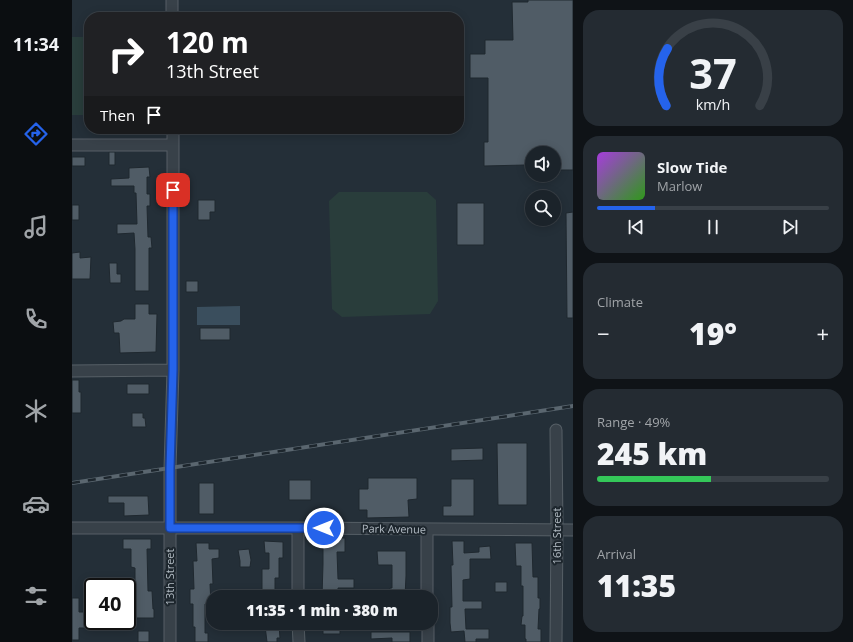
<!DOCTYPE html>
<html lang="en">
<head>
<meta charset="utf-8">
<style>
  :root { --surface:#1b232a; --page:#242b32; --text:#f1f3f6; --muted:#a0a4a8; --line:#394047; --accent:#2563eb }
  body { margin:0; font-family:"Open Sans",sans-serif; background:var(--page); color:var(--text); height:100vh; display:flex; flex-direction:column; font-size:15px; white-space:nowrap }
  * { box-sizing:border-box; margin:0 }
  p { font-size:13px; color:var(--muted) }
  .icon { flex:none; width:22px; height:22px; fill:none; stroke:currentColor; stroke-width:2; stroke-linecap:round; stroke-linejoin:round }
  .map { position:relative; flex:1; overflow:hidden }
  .drawer { display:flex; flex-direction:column; gap:10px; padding:10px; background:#0f1317; width:280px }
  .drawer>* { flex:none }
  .guide { position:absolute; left:12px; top:12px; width:380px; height:122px; border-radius:16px; box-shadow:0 2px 10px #0003,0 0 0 1px var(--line); background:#202124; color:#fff; overflow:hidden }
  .tools { position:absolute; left:453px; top:146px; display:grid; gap:8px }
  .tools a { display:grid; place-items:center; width:36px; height:36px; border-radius:50%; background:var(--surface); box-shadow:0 2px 10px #0003,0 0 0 1px var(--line); font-size:20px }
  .speed { position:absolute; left:12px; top:578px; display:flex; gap:8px; font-size:20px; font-weight:700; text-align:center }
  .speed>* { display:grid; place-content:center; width:52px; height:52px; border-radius:50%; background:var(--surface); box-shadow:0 2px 10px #0003,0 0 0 1px var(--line); line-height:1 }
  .speed .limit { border:2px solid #111; border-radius:6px; background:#fff; color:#111 }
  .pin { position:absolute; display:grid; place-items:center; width:34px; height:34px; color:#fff; margin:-17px; border-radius:8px; box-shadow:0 2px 6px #0006 }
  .me { position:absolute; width:44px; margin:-22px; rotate:270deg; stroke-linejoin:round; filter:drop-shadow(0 0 3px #0008) }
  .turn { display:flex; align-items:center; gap:14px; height:84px; padding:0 16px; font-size:18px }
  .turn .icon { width:52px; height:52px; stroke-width:2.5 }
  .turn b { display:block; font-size:28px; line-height:34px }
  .then { display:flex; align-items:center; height:38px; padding:0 16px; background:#0003; gap:8px; font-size:15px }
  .big { font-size:30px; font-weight:800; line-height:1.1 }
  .drawer .widget { flex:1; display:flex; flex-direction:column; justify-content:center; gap:6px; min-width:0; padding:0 14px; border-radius:16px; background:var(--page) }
  .drawer .dial { align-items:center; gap:0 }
  .dial svg { height:104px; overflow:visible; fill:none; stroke:var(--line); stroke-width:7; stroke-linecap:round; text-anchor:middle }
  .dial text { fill:var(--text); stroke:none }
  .song { display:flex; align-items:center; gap:12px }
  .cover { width:48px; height:48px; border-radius:6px; background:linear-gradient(135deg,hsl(280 70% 55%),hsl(110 70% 35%)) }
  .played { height:4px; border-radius:2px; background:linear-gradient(90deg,var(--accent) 25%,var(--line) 25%) }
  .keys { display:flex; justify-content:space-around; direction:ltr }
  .heat { display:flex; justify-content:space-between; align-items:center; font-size:22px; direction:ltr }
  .charge { height:6px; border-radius:3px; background:linear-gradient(90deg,#34c759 49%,var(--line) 0) }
  .trip { position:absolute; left:134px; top:590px; width:232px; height:40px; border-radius:16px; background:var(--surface); box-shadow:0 2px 10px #0003,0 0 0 1px var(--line); font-weight:800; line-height:40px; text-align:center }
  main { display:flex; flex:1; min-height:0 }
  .tab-bar { display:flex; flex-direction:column; width:72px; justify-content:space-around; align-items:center; background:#0b0e11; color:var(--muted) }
  .tab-bar .icon { width:28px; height:28px }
  .tab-bar .current { color:var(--accent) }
  .tab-bar b { font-size:18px; color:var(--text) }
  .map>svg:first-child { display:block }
</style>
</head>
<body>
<main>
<nav class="tab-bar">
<b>11:34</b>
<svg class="icon current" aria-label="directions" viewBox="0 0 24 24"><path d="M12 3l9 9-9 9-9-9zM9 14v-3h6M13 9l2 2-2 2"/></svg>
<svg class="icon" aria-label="music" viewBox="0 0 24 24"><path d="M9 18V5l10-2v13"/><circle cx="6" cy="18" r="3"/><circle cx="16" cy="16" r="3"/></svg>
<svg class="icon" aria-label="phone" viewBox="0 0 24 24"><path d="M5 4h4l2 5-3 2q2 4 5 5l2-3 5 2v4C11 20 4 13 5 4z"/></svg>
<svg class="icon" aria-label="climate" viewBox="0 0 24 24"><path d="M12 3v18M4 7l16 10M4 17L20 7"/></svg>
<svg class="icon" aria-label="car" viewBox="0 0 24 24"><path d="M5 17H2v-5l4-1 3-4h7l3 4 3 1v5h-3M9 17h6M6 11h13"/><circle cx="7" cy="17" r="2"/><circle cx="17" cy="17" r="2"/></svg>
<svg class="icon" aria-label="filters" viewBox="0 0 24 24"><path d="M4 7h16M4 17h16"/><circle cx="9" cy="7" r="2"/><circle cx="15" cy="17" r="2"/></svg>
</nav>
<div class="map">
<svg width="501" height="642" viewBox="0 0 501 642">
  <rect width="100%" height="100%" fill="#242f38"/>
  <path fill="#293d3b" d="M0,37H17V115H0Z
    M267,192H355L364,200L366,301L358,314L270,317L260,309L257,201Z"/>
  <path fill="#3a4e5d" d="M168,306V325H125V307Z"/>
  <path fill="#505c66" stroke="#1f282f" d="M456,0H501V170H482V153H460V157H454V165L412,166V142H416V78H398V54H413V40H441L440,2H456Z
    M37,152H43V165H37Z
    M0,157H13V166H0Z
    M77,167L78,177H75V194H78V206H75L76,237H79L80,248H77V291H63V249L62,233L45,234V224H65L64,193H62V186H39V179L57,178V168Z
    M126,200H143V212H138V220H126Z
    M385,203H412V245H385Z
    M0,205H7V220H0Z
    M501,212V318H495L494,213Z
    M8,252V258L19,257L18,279H0V253Z
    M37,263H45V274H49V283H38Z
    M114,281H126V292H114Z
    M63,304H77V314H85L84,352L48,353L47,333H42L41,322L49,321L52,319H63Z
    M128,328H158V340H128Z
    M0,380H7V392H9V413H0Z
    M55,384H77V394H55Z
    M60,413H71V418H73L74,427H60Z
    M425,443H455V505H426Z
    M411,448V460L379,461V449Z
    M296,478H345V499L336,500L337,517L295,518V510H287V489H296Z
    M379,479H402V516H371V506H379Z
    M217,480H239V500H217Z
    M127,483H142V514H127Z
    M36,496H76L77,515L52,516V503H36Z
    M263,538H273V552H265L266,579H282V588H266V596H250L251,564V545H263Z
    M51,539H79V549H75L76,591H80L81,609H82V618H55V601H59V594H62L63,591V568L59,567V549H51Z
    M192,541L211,542V558H207V578H203V594L190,595V569H197V553H193Z
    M380,541H392V553L407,552V547L418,546L419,559H398V579L391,580V601H410V609H393L394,629H417V639H404V642H393L392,631L379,632L378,623V607H380L379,565H381Z
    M124,543H137V549H147V558L140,559L141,584H138L139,604H133V633H136V642H123V627H121V604H118V589H122L121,561H125Z
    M443,543H460L461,577H466V598H468V609H467L466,629H469V642H454V639H453V625H449L450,616H451V586H449V566H444Z
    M177,549L179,560L178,567H168V561L166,550Z
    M305,551H334V576L333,597H318V588H320V565H306Z
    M423,582H435V592H423Z
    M0,598H7V612H14V618H21V621H31V628H7V640H0Z
    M251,624H268V634H251Z
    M207,625L208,638H205V642H195L193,626Z
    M66,631H77V642H66Z
    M299,632H338V642H320V638L299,639Z"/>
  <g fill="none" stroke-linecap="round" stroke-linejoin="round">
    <defs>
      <path id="minor" d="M100,0V17
        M0,145H101
        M0,371L101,370
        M484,430L485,529L484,642
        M0,528H226L501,530
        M226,528V597
        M355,529V597
        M226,623L227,642
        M356,623V642
        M98,642V468L101,370V129"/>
    </defs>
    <use href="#minor" stroke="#565f66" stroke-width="13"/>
    <use href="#minor" stroke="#384149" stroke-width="11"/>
    <defs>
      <path id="rail" d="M0,483L501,406"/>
    </defs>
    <use href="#rail" stroke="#5a666f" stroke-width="4"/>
    <use href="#rail" stroke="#1d262d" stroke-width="2.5" stroke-dasharray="8" stroke-linecap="butt"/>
  </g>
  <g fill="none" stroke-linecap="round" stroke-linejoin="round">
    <defs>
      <path id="route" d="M101,190V370L98,468V528H252"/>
    </defs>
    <use href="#route" stroke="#184099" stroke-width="10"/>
    <use href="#route" stroke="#2563eb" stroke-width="7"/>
  </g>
  <g text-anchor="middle" stroke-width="4" stroke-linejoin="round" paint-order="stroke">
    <g font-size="11" fill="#b3bcc4" stroke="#1d262d">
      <text transform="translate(322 529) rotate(1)" y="4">Park Avenue</text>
      <text transform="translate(485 536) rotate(-90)" y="4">16th Street</text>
      <text transform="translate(98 577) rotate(-90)" y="4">13th Street</text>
    </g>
  </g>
</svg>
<div class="tools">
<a><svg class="icon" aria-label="sound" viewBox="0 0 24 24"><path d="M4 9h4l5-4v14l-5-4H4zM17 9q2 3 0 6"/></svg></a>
<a><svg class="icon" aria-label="search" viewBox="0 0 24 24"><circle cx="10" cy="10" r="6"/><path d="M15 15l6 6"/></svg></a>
</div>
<div class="speed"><div class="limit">40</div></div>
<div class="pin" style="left:101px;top:190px;background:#d93025"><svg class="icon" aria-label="arrive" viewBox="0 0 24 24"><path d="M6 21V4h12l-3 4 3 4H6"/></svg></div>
<svg class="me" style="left:252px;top:528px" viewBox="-20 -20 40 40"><circle r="17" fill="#2563eb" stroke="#fff" stroke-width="3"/><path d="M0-11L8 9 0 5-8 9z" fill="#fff"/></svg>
<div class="trip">11:35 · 1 min · 380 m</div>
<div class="guide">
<div class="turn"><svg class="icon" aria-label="right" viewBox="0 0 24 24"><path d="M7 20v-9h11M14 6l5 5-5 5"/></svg><div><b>120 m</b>13th Street</div></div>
<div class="then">Then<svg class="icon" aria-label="arrive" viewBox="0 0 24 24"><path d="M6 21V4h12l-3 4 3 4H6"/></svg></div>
</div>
</div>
<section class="drawer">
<div class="widget dial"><svg viewBox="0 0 100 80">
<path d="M14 69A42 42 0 1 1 86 69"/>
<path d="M14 69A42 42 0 0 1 15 25" stroke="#2563eb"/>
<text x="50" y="56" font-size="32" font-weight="700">37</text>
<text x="50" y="72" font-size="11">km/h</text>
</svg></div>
<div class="widget">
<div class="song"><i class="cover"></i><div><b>Slow Tide</b><p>Marlow</p></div></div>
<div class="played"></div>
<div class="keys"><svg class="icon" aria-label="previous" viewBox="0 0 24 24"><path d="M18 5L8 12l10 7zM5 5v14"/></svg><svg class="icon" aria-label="pause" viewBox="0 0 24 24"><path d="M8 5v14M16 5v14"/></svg><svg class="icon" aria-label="next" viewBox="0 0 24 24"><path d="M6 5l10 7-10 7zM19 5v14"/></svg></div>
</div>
<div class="widget"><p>Climate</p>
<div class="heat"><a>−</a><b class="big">19°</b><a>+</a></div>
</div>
<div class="widget"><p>Range · 49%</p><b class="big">245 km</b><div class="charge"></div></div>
<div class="widget"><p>Arrival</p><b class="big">11:35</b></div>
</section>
</main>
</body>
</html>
